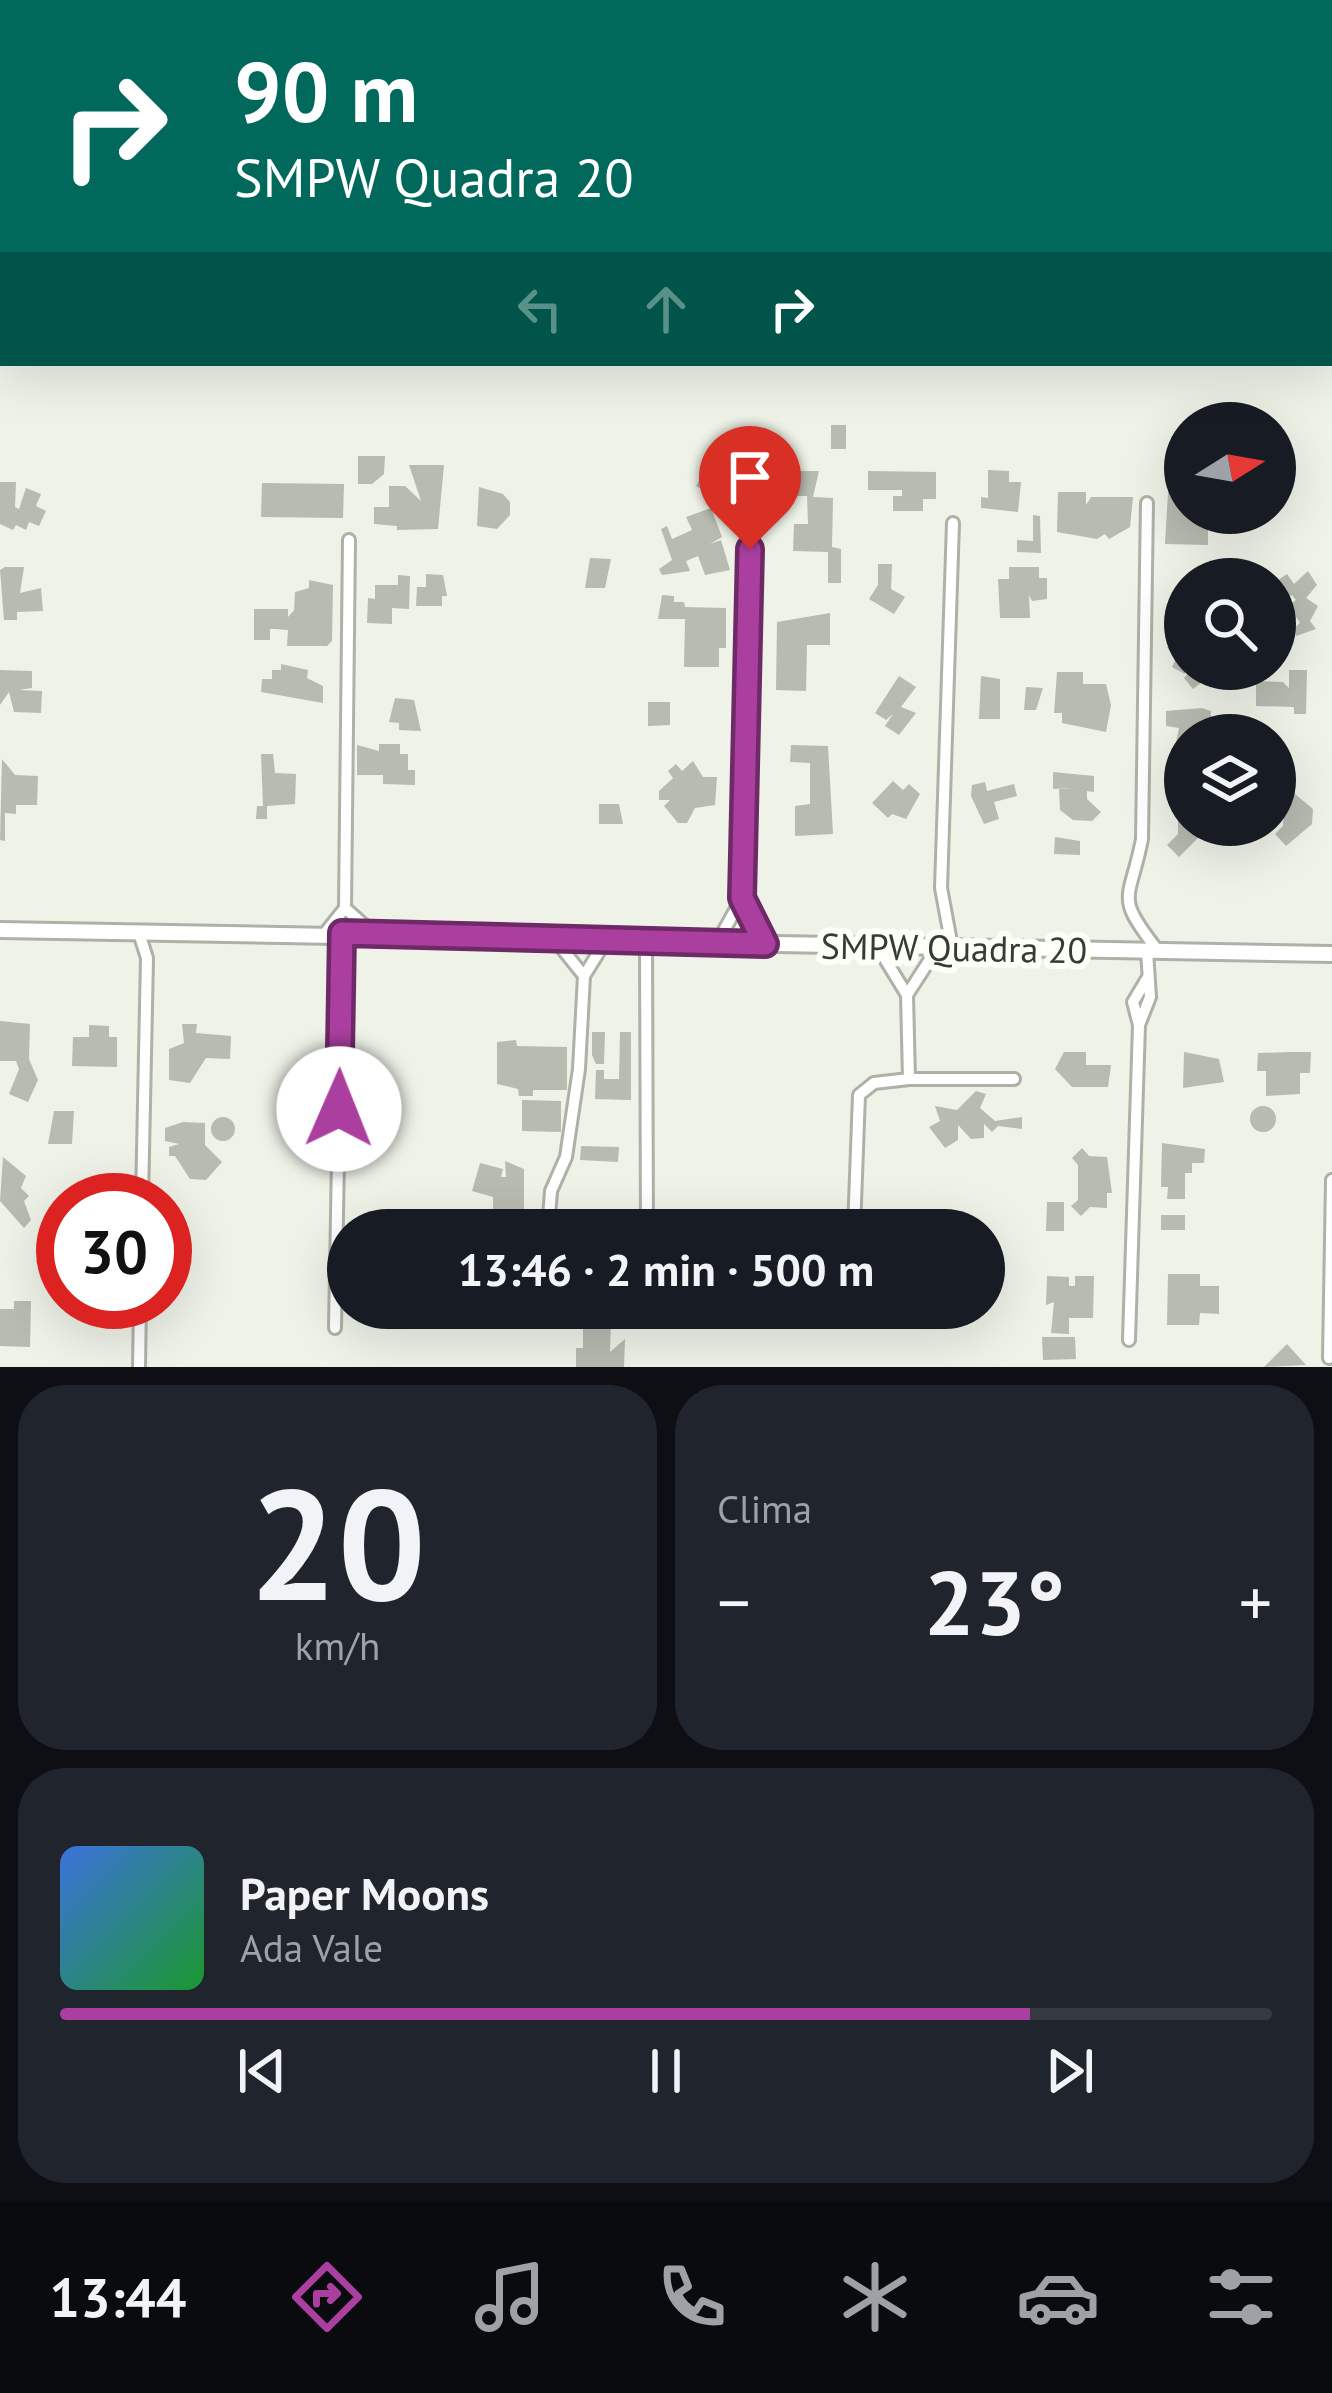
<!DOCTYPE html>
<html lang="pt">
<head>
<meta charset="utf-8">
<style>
  :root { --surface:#171b24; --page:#20242c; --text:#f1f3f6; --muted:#9ea1a6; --line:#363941; --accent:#aa3f9f }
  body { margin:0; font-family:"PT Sans",sans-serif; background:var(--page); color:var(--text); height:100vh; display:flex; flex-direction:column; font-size:45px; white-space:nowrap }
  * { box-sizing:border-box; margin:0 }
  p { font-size:39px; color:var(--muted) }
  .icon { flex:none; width:66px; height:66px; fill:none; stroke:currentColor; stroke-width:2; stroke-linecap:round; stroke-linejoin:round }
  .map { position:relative; height:1367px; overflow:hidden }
  .details { display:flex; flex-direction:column; gap:18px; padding:18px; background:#0d0f14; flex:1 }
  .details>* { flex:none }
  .top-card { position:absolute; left:0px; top:0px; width:1332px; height:366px; box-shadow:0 12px 48px #0002; background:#00695c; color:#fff; overflow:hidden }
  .needle { width:78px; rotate:79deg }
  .buttons { position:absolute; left:1164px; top:402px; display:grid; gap:24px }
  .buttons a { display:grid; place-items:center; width:132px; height:132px; border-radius:50%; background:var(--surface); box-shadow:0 12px 48px #0002; font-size:60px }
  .speed { position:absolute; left:36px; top:1173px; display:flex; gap:24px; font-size:60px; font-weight:700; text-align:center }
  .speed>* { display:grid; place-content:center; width:156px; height:156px; border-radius:50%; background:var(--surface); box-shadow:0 12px 48px #0002; line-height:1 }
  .speed .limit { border:18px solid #d22; background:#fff; color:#111 }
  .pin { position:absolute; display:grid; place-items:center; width:102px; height:102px; color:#fff; margin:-123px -51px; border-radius:50% 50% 50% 0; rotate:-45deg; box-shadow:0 0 12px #0007 }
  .pin .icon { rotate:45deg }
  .me { position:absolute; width:132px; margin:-66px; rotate:1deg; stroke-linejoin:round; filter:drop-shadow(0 0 9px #0008) }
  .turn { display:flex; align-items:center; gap:42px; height:252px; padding:0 36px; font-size:54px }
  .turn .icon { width:156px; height:156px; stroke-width:2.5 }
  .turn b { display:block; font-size:84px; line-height:102px }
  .lanes { display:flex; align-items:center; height:114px; padding:0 36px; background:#0003; justify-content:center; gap:60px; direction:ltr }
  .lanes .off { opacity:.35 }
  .big { font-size:90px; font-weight:600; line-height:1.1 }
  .details .card { flex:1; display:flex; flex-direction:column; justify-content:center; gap:18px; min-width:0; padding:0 42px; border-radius:48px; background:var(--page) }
  .details .dial { align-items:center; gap:0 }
  .dial b { font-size:156px; line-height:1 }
  .song { display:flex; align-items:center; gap:36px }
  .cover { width:144px; height:144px; border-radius:18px; background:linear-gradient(135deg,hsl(220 70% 55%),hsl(130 70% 35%)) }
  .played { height:12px; border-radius:6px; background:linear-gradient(90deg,var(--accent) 80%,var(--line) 80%) }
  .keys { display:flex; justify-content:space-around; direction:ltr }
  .heat { display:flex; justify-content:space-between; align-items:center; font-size:66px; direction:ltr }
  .details .tiles { flex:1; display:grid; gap:18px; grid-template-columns:1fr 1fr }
  .card:last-child { grid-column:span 2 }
  .trip { position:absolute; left:327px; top:1209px; width:678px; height:120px; border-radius:60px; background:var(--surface); box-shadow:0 12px 48px #0002; font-weight:600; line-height:120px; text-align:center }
  .tabs { display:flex; height:192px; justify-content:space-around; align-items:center; background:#090b0e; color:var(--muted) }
  .tabs .icon { width:84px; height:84px }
  .tabs .on { color:var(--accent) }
  .tabs b { font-size:54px; color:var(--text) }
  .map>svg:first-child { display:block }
</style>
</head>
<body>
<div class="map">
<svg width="1332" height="1367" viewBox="0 0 1332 1367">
  <rect width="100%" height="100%" fill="#eef2e7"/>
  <path fill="#b7bbb0" d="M831,425H846V449H831Z
    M358,456H385L384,474L372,484H358Z
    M409,465H444L438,529L397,530V526L374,524V507H389V486H405L421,501Z
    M988,470L1009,471V482H1021L1018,512L981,508V497L988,498Z
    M705,471L729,472V488H721L716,497L696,486Z
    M791,471H819L813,497L833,498L832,547L841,549V583H828V552L793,551L794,524H808L807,496H790Z
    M868,471L936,472V499H923V511H893V496H902V490H868Z
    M1169,476H1185V513H1208V545L1165,544Z
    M0,482H16L15,507L19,509L26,488L41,494L36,506L46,511L39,526L29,522L26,530L16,525L13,530L0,524Z
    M262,483L344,484L343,518L261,517Z
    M479,487L503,494L510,502V515L497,529L477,526Z
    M1058,492H1086V505L1091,497H1133L1130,527L1109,539L1105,534L1097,539L1057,532Z
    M711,508L722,537L710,544L721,540L730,570L705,575L698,556L686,561L690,571L662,575L659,569L672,560L661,529L667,526L672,539L692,530L686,517Z
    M1033,515L1040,516L1041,553L1017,552V540L1033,541Z
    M590,558L611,559L605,588H585Z
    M878,564H892L891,589L905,597L894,614L869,599L878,585Z
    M5,567H24L20,593L41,588L43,611L17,612V620H4L0,570Z
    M1009,567H1039V578H1047V599L1032,601L1029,595L1030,618H1000L998,579H1009Z
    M1308,571L1317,585L1306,598L1318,606L1310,621L1316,629L1296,636L1292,630L1300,623L1289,605L1296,600L1292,595L1275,607V582L1287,574L1294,584Z
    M426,574L443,575L447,596H442V606H416L417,587H426Z
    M398,575L410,576L409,609L392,608V624L367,623L368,598L375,599V585H398Z
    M309,580L333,585L332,641L327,646H287L288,630L275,629H270V640H254V609H288V617L294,610L295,592L309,588Z
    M662,595L674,596V602H684L685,607L726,608V648H719V667H684L685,619H658Z
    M830,613V645H807L806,691L776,690L777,622Z
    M1185,631V674L1172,667L1176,659L1167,647Z
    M281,664L308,670L307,678L323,686V703L261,692L262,679H272V670H281Z
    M1192,669H1236V677L1223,689L1206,679L1193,689L1184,678Z
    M0,670L32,671V688L19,690L42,691L41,713L14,712L9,692L0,705Z
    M1289,670H1307L1306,714H1294V707L1256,706V681L1283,682L1289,688Z
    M1057,672H1083V684H1106L1111,705L1106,732L1062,723V713H1054Z
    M899,676L916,687L901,707L916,713L899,735L885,726L893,714L886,720L875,713Z
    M981,676L1000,679V719H979Z
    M1026,687L1043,688L1036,710H1024Z
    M395,698L414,700L421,731L399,730V723L389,722Z
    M648,702H670V725L648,726Z
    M1202,708L1211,711L1210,735H1185V770H1170L1179,728L1166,726V711Z
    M379,744H400V754H408V770H415V785L383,784V775H357V745L379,751Z
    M791,745L828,746L833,834L795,836V806L810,804V763L790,762Z
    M261,754H273L275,773L296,774L295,804L267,806V819H256L257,806H263Z
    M2,759L15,775L38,776L37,805H16V814L5,813V841L0,840Z
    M693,761L703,777H717L715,805L695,808L687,823H678L664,806L670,800H659V791L673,778L668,771L676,764L682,771Z
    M1053,772L1094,776V792L1087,791V799L1101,812L1092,821L1073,820L1060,810L1059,789L1074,788L1053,789Z
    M893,781L903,790L909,784L920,794L906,819L892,814L888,818L872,803Z
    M985,782L987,791L1014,784L1017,796L994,802L999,819L984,824L971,796L972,785Z
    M1289,789L1313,809L1312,824L1286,846L1275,834L1283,826L1284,807L1278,800Z
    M599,804H619L623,824H599Z
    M1178,817H1185V825H1233V839L1201,835L1179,857L1167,845L1178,834Z
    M1055,837L1080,841V855L1054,854Z
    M0,1021L30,1024L29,1059L38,1080L28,1102L9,1094L19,1069L16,1061H0Z
    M182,1024H197L196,1033L231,1036L230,1059L206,1058L190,1083L169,1080V1049L184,1043Z
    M89,1025L109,1026V1037H117V1067L72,1066L73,1037H89Z
    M592,1032H605L604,1064H596L592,1055Z
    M620,1032H631V1100L595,1099L596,1070H604V1079H619Z
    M516,1040L517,1046L567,1047V1090H533V1096H519L518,1089L497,1084V1042Z
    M1064,1052H1086V1065H1111L1108,1087H1072L1055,1069Z
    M1184,1052L1219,1059L1224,1082L1183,1088Z
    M1291,1052H1311L1310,1073H1300V1094L1266,1096V1071H1257L1258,1053Z
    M976,1091L986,1094L980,1108L995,1121L1022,1117V1129L998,1126L992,1132L984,1124V1138L971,1139L958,1125V1140L945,1148L929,1127L940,1121L935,1106L957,1110Z
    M522,1100L561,1101V1132L522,1131Z
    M1250 1119a13 13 0 1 1 26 0a13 13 0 1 1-26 0Z
    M54,1111H74L72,1144H48Z
    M211 1129a12 12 0 1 1 24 0a12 12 0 1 1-24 0Z
    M183,1122L205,1123V1145L222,1162L206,1180L190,1179L175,1156H169V1147L179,1144L165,1141V1128Z
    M1162,1143L1205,1149L1204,1163H1192V1173H1185V1199H1167L1168,1187H1161Z
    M581,1146L619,1147L618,1162L580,1160Z
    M1082,1148L1089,1156L1107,1157L1112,1193H1107V1208L1090,1207L1081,1216L1071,1206L1078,1200V1165L1072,1158Z
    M3,1157L26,1176L21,1188L29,1196L24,1201L31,1220L24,1228L0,1201Z
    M505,1161L524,1169V1217H493V1197L472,1191L480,1163L503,1169L501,1177H506Z
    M97,1178L111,1187V1200H82Z
    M1047,1202H1064V1231H1046Z
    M1161,1215H1185V1230H1161Z
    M1168,1274H1200V1286H1219V1314L1200,1313L1199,1325H1167Z
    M1047,1276L1069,1277V1286H1075V1276H1094L1093,1318H1069V1334L1051,1333L1054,1302L1046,1305Z
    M14,1301H31L30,1347L0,1346V1309H14Z
    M583,1321L611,1322L610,1352L625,1339L624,1367H576V1348H583Z
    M1042,1337H1075L1076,1359L1043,1360Z
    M1287,1344L1306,1365L1264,1367Z"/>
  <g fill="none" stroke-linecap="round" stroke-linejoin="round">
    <defs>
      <path id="minor" d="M356,0V3
        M160,3L161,0
        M542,3L544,0
        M958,3V0
        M752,462L742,898L765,944
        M1147,503L1142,839C1130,902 1113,894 1159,952
        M345,908L374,934
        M139,933L147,958L142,1200
        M325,933L345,908L349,540
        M556,941L584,976
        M646,943L647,1230
        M717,943L742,898
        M952,947L941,888L953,523
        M907,995L938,947
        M1139,1025L1150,997L1147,951
        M909,1079H1014
        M548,1230L551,1191L566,1157L579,1069L584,976L605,942
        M854,1230L859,1095L874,1083L909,1079L907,995L877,946
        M853,1314V1308
        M335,1328L342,933
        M1129,1340L1139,1025L1133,1002L1148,977
        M1329,1358L1332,1180
        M139,1367L140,1302"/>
      <path id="tertiary" d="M0,930L1332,954"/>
    </defs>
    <use href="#minor" stroke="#adb1a6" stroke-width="16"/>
    <use href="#tertiary" stroke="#adb1a6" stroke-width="20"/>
    <use href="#minor" stroke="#fff" stroke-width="10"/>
    <use href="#tertiary" stroke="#fff" stroke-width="14"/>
  </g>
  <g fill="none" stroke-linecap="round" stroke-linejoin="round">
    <defs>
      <path id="route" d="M339,1109L342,933L765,944L742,898L750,549"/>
    </defs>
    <use href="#route" stroke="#6e2967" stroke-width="30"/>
    <use href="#route" stroke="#aa3f9f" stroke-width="21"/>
  </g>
  <g text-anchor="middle" stroke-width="12" stroke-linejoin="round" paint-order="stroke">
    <g font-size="36" fill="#383a36" stroke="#fbfff4">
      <text transform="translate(954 948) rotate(1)" y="13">SMPW Quadra 20</text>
    </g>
  </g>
</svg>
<div class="buttons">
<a><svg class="needle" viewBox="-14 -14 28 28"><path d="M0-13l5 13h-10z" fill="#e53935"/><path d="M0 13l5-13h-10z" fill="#9ea1a6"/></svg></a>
<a><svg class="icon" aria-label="search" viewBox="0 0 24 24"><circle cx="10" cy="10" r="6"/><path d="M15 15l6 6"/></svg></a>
<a><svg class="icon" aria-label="layers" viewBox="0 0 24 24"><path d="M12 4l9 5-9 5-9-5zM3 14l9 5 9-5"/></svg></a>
</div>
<div class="speed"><div class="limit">30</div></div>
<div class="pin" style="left:750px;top:549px;background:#d93025"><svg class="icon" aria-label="arrive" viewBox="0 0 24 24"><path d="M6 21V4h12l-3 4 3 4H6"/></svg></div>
<svg class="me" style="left:339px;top:1109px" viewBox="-20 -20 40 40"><circle r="19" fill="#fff"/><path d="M0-13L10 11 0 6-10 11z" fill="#aa3f9f"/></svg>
<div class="trip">13:46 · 2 min · 500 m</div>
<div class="top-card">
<div class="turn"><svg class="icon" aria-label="right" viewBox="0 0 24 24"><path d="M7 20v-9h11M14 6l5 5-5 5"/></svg><div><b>90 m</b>SMPW Quadra 20</div></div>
<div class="lanes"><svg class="icon off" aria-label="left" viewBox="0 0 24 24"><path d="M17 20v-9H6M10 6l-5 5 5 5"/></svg><svg class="icon off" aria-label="ahead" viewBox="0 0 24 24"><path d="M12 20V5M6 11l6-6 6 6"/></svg><svg class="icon" aria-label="right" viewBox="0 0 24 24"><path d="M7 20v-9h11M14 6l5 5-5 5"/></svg></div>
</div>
</div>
<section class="details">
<div class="tiles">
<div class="card dial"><b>20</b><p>km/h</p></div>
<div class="card"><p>Clima</p>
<div class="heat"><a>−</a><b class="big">23°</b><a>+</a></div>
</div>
<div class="card">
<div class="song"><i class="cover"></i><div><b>Paper Moons</b><p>Ada Vale</p></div></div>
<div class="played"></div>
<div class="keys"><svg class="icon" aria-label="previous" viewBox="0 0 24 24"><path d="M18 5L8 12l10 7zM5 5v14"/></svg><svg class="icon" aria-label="pause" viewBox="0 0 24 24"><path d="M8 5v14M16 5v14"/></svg><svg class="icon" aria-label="next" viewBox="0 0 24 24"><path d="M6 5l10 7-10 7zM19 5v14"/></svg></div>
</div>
</div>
</section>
<nav class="tabs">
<b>13:44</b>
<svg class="icon on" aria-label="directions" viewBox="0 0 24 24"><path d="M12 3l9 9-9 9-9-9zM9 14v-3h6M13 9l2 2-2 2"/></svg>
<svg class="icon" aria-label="music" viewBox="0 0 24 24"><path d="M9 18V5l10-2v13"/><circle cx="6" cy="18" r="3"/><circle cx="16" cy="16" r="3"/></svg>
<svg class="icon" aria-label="phone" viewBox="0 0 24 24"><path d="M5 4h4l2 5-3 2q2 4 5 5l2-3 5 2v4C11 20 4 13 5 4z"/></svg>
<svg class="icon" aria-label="climate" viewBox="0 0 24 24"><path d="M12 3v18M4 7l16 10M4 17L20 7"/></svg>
<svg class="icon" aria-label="car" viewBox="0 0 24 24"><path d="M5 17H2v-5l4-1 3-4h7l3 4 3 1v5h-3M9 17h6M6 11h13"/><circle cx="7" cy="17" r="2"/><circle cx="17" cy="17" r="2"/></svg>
<svg class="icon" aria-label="filters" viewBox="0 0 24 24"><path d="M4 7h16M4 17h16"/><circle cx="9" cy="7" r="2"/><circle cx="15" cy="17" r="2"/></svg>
</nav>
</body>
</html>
